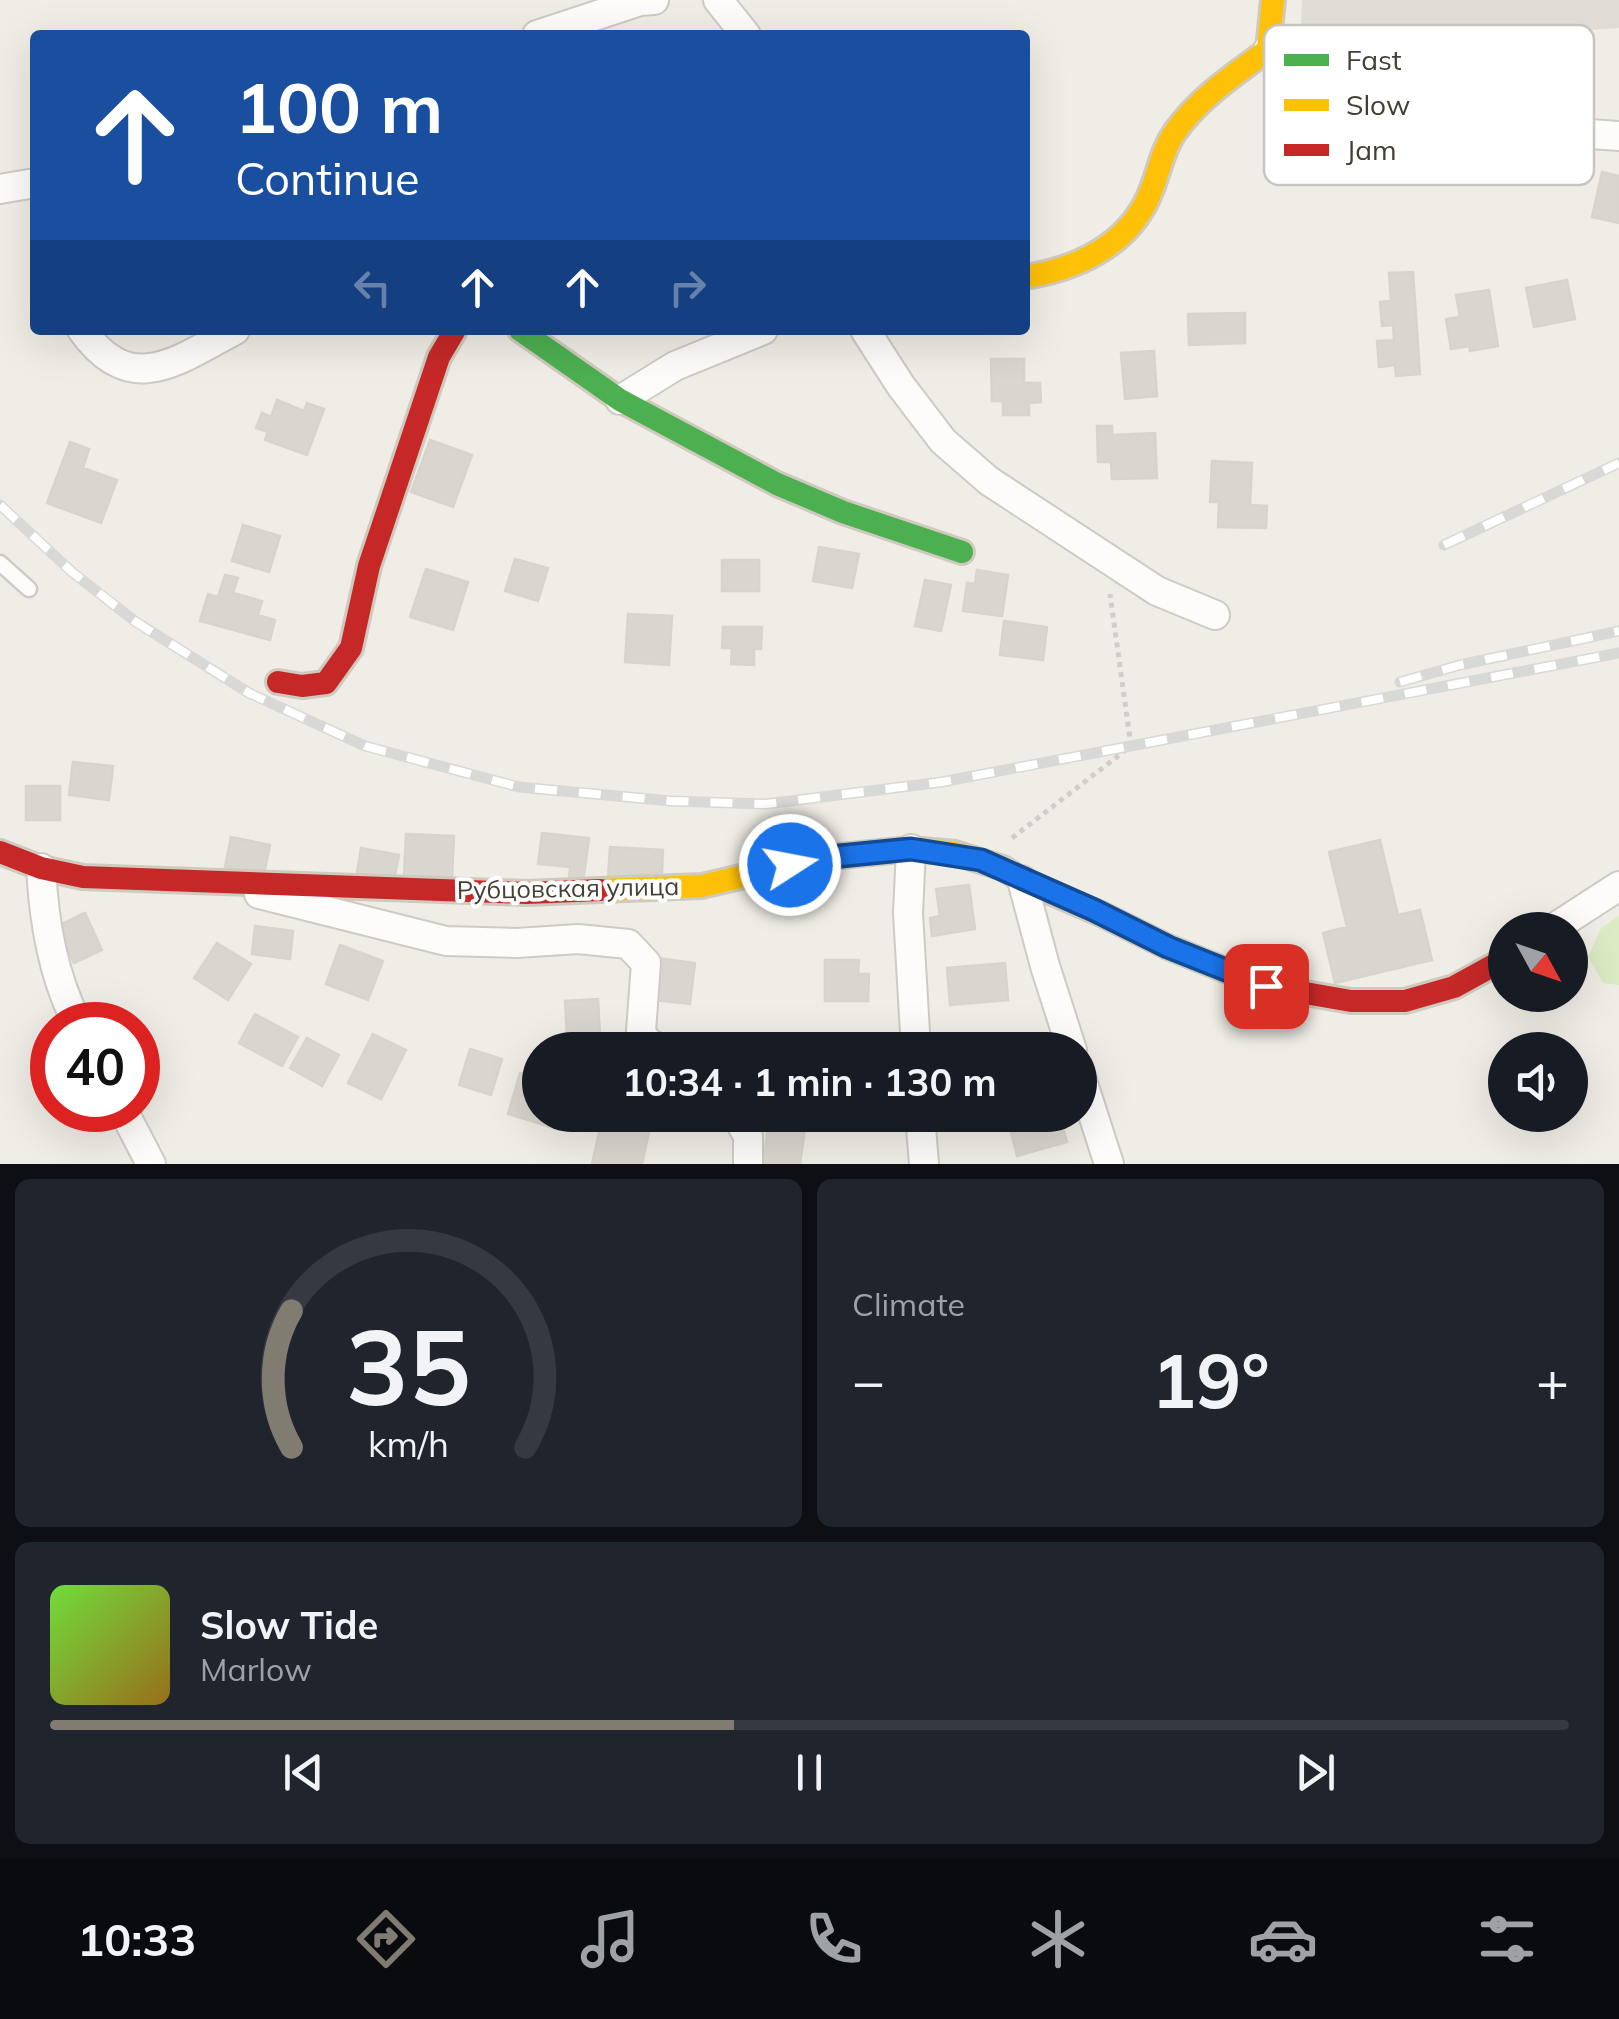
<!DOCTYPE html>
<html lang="en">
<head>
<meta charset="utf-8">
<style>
  :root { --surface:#171b24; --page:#20242c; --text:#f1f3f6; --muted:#9ea1a6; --line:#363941; --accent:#817c72 }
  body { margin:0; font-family:Mulish,sans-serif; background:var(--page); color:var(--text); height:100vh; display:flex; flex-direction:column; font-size:38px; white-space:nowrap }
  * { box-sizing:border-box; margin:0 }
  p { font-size:32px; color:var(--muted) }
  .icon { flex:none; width:55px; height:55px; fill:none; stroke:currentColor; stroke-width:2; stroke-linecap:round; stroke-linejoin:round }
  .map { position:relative; height:1164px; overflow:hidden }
  .details { display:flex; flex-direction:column; gap:15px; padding:15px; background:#0d0f14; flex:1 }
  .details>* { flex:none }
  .banner { position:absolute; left:30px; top:30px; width:1000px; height:305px; border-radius:10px; box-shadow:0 10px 40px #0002; background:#1a4fa0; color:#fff; overflow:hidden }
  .needle { width:65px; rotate:130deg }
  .controls { position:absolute; left:1488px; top:912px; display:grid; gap:20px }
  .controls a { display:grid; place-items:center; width:100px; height:100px; border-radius:50%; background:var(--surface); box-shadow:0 10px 40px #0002; font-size:50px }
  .speed { position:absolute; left:30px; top:1002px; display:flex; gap:20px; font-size:50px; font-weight:700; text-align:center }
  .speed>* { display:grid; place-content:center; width:130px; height:130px; border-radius:50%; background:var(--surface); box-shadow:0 10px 40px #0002; line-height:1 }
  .speed .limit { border:15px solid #d22; background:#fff; color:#111 }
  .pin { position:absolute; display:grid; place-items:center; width:85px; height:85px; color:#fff; margin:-42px; border-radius:20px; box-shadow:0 5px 15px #0006 }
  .me { position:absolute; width:110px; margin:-55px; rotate:79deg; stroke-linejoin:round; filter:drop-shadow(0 0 8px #0008) }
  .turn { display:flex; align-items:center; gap:35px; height:210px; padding:0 40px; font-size:45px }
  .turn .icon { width:130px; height:130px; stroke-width:2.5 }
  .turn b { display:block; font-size:70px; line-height:85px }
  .lanes { display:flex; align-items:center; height:95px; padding:0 40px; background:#0003; justify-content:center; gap:50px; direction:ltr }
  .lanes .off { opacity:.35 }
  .big { font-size:75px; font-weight:700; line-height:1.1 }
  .details .tile { flex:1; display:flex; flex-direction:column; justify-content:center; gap:15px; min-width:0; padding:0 35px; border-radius:15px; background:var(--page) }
  .details .dial { align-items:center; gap:0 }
  .dial svg { height:260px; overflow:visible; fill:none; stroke:var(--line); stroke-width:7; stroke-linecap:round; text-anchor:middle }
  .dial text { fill:var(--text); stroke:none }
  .song { display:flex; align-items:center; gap:30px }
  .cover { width:120px; height:120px; border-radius:15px; background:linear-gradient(135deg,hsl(100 70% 55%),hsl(40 70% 35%)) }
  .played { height:10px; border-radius:5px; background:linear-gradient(90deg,var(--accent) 45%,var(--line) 45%) }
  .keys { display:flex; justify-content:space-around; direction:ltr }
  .heat { display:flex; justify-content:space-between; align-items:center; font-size:55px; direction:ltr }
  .details .tiles { flex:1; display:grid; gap:15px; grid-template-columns:1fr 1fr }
  .tile:last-child { grid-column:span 2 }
  .trip { position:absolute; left:522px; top:1032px; width:575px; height:100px; border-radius:50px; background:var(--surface); box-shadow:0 10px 40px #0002; font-weight:700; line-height:100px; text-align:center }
  .tabs { display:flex; height:160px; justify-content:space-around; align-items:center; background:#090b0e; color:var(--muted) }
  .tabs .icon { width:70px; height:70px }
  .tabs .current { color:var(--accent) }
  .tabs b { font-size:45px; color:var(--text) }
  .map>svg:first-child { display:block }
</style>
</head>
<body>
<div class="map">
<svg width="1619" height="1164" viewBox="0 0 1619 1164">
  <rect width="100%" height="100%" fill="#f0ede6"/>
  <path fill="#e0dcd4" d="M1302,0H1619V28L1300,48Z"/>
  <path fill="#dbebc4" d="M1619,916V985L1603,983L1588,957L1601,928Z"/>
  <path fill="#d9d6cf" stroke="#d8d4cc" stroke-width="2.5" d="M1602,172L1619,176V223L1592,217Z
    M1413,272L1420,374L1396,376L1395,365L1379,367L1377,341L1394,340L1393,325L1382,326L1380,302L1391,301L1389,273Z
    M1567,280L1575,319L1534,327L1526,288Z
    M1489,290L1498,346L1470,351L1469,346L1451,349L1446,319L1460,317L1456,295Z
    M1245,313V343L1189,345L1188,314Z
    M1154,351L1157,396L1125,399L1121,353Z
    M991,359H1024V383H1040L1041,402L1029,403V415H1003V401H992Z
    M277,400L304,411L307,403L324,409L307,455L265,440L268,432L256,428L262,413L271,417Z
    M1097,426H1112V435L1155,433L1157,478L1112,479L1111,462H1098Z
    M430,440L472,455L453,507L411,492Z
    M70,442L89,449L83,468L117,480L101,523L47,503Z
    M1212,461L1252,463L1250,505L1267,506L1266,528L1218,527L1219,502H1210Z
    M243,525L280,536L269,572L232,561Z
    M819,547L859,554L852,588L813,581Z
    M515,559L548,568L538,601L505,591Z
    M722,560H759V591H722Z
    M426,569L468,582L453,630L410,617Z
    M977,570L1008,575L1002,616L963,611L967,583L975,584Z
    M225,575L238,578L233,593L262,601L258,615L275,620L270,640L200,621L208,594L218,597Z
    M925,580L951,585L941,631L915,626Z
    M628,614L672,616L669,665L625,662Z
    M1004,621L1047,627L1043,660L1000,655Z
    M723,627H762L761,649H754V665L731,664L732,648H722Z
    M73,762L113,766L109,800L69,795Z
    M26,786H60V820H26Z
    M542,833L589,838L583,883L569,881L570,867L538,864Z
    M406,834L454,836L452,878L404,876Z
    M231,837L270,845L264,874L225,867Z
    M1380,840L1398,915L1420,910L1432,960L1335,983L1323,933L1347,927L1329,852Z
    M610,847L663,850L662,872L608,879Z
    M361,848L399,855L393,885L356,879Z
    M969,885L975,929L932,936L930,918L940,916L936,889Z
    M85,913L102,950L74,963L57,926Z
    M255,926L293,931L290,959L252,954Z
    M217,943L251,964L228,1000L194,978Z
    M340,945L383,961L368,1000L326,984Z
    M657,958L695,963L690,1004L652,1000Z
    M825,960H859L858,974H869L868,1001H825Z
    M1005,963L1008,1000L950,1005L947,968Z
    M598,999L600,1036L567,1037L565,1001Z
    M255,1014L298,1037L282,1066L239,1043Z
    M373,1034L406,1050L381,1099L348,1083Z
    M307,1038L339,1055L322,1086L290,1068Z
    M470,1049L502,1059L491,1095L459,1085Z
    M520,1073L540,1078V1115H565L560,1130L508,1114Z
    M603,1115L652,1118L642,1164H592Z
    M770,1115H807L800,1164H763Z
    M1028,1115H1059L1067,1142L1017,1156L1008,1120Z"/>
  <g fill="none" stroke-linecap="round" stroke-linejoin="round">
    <defs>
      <path id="lane" d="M0,563L29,589"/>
      <path id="street" d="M718,0L746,35
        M537,35L640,1L654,0
        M1268,50L1320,123L1356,144L1465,125L1619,136
        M0,189L35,183
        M82,330C131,399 178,360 235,330
        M865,330L901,386L943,441L989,481L1157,591L1215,615
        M620,400L675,366L763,330
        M911,849L908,913L916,1050
        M41,868C44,923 53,976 78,1025
        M1022,880L1045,966L1072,1050
        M259,894L446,941L517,943L578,939L628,944L646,963L641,1031L646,1041L661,1050
        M1551,930L1619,886
        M1080,1074L1109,1164
        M123,1110L151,1164
        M736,1115L748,1136V1164
        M920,1115L924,1164"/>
      <path id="fast" d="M520,330L620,400L777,484L843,512L962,552"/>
      <path id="slow" d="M1025,277C1076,269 1127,246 1149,196C1159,174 1161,152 1175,132C1199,98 1235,74 1268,50L1273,0
        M601,890L702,886L820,858L911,849L955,853L1003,868L1022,880L1101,914"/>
      <path id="jam" d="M278,682L302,686L326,683L351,648L369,566L439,357L455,330
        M0,852L41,868L83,877L526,893L601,890
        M1101,914L1168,947L1265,986L1351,1001H1405L1454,987L1505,959"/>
    </defs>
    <use href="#lane" stroke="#cecbc4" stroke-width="19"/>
    <use href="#street" stroke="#cecbc4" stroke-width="32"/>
    <use href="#fast" stroke="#cfcabd" stroke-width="28"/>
    <use href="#slow" stroke="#cfcabd" stroke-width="28"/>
    <use href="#jam" stroke="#cfcabd" stroke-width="28"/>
    <path stroke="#d0cec9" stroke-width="5" stroke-dasharray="5 5" stroke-linecap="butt" d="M1012,838L1131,746L1110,594"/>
    <use href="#lane" stroke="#fdfcfb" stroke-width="14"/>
    <use href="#street" stroke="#fdfcfb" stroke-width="28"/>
    <use href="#fast" stroke="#4caf50" stroke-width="22"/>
    <use href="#slow" stroke="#ffc107" stroke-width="22"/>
    <use href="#jam" stroke="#c62828" stroke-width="22"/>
    <defs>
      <path id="rail" d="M0,505L72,572L136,622L249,693L365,746L519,787L671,801L766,804L942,782L1619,653
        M1444,545L1619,463
        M1400,682L1460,665L1619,631"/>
    </defs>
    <use href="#rail" stroke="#d8d8d7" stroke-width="11"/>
    <use href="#rail" stroke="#fff" stroke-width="8" stroke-dasharray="22" stroke-linecap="butt"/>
  </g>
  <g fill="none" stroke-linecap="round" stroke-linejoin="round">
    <defs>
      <path id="route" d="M790,865L820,858L911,849L981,860L1094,910L1168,947L1266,986"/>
    </defs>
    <use href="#route" stroke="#114b97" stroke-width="25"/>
    <use href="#route" stroke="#1a73e8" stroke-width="18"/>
  </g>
  <g text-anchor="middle" stroke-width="8" stroke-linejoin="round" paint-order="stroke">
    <g font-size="25" fill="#453f33" stroke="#fff">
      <text transform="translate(568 888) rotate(-1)" y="9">Рубцовская улица</text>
    </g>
  </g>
  <rect x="1264" y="25" width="330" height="160" rx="15" fill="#fff" stroke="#c7c5c2" stroke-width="2.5"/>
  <rect x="1284" y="54" width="45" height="12" fill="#4caf50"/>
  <rect x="1284" y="99" width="45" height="12" fill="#ffc107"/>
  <rect x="1284" y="144" width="45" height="12" fill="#c62828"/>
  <g font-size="28" fill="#453f33">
    <text x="1346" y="70">Fast</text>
    <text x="1346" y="115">Slow</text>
    <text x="1346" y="160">Jam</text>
  </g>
</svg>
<div class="controls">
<a><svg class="needle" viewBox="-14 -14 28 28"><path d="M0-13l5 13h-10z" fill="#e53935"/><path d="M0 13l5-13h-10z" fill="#9ea1a6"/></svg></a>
<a><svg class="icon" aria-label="sound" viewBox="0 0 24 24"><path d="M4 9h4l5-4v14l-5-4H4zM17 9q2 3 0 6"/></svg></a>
</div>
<div class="speed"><div class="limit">40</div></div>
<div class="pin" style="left:1266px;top:986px;background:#d93025"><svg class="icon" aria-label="arrive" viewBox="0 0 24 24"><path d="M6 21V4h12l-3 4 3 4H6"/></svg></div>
<svg class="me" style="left:790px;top:865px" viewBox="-20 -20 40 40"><circle r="17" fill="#1a73e8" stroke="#fff" stroke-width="3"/><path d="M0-11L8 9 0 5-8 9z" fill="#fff"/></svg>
<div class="trip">10:34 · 1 min · 130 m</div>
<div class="banner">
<div class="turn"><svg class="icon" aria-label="ahead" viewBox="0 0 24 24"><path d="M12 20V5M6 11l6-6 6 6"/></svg><div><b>100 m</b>Continue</div></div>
<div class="lanes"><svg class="icon off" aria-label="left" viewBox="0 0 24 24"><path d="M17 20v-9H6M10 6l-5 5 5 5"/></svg><svg class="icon" aria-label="ahead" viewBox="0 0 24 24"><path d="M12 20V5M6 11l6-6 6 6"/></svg><svg class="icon" aria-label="ahead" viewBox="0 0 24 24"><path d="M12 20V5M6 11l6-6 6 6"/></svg><svg class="icon off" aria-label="right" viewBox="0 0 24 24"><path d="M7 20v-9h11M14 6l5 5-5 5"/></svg></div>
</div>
</div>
<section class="details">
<div class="tiles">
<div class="tile dial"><svg viewBox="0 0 100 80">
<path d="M14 69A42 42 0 1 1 86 69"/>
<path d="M14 69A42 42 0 0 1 14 27" stroke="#817c72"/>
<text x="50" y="56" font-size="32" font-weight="700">35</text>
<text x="50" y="72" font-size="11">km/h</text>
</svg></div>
<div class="tile"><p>Climate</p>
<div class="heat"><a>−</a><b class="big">19°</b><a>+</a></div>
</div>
<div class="tile">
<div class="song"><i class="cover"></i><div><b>Slow Tide</b><p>Marlow</p></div></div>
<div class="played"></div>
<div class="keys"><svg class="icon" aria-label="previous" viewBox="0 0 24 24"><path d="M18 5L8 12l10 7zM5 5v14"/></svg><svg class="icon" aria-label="pause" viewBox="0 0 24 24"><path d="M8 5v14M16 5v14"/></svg><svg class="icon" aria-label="next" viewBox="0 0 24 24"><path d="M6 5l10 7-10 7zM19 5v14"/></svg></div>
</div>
</div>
</section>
<nav class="tabs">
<b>10:33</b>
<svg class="icon current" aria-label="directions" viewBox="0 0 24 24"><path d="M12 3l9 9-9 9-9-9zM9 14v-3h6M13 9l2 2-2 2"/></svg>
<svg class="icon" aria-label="music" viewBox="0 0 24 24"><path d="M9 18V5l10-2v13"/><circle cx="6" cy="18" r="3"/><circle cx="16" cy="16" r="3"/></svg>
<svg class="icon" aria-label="phone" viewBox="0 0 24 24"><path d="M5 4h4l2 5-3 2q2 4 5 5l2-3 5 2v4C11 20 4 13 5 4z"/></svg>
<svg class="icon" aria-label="climate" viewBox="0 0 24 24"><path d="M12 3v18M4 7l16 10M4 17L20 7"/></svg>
<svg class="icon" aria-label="car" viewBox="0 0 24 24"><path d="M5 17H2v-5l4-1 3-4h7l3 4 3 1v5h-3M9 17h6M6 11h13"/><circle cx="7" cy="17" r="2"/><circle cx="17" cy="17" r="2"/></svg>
<svg class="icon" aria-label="filters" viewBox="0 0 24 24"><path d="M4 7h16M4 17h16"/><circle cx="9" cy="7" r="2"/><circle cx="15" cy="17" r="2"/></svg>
</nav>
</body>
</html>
